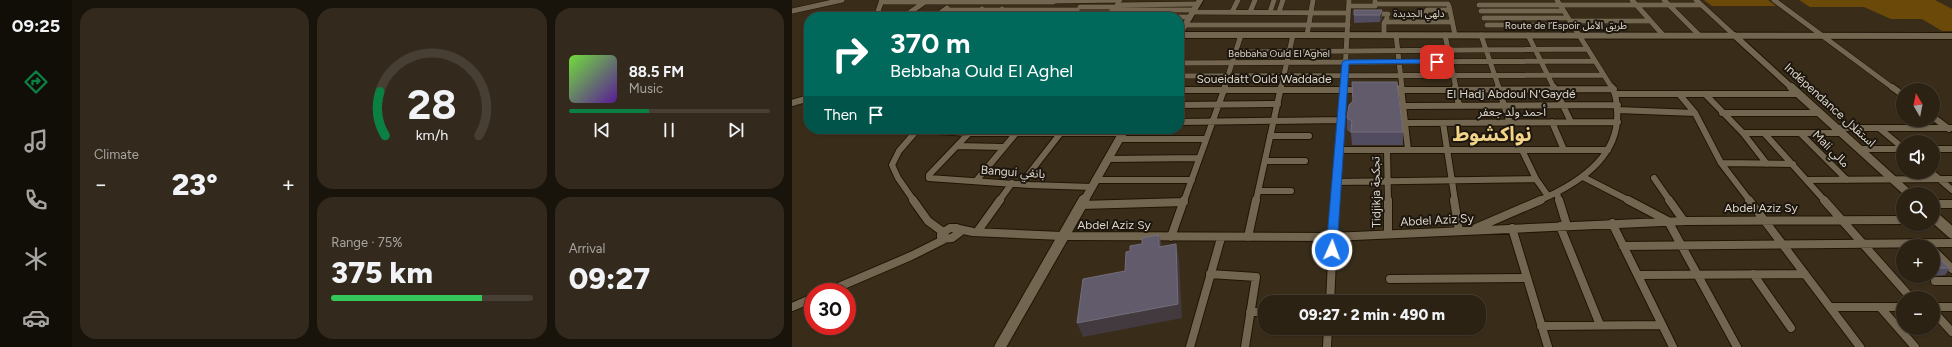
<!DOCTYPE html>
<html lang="en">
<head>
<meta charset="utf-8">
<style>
  :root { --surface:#2b2214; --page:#332a1d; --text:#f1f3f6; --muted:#a6a4a0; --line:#473f34; --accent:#0b8043 }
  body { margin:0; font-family:Figtree,"Noto Sans Arabic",sans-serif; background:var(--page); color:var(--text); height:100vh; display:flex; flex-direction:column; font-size:15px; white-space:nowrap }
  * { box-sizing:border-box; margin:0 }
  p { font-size:13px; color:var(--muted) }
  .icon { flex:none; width:22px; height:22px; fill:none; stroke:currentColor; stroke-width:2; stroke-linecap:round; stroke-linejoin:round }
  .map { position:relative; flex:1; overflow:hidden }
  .details { display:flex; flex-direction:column; gap:8px; padding:8px; background:#18130b; width:720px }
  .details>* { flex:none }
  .top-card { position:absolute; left:12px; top:12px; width:380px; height:122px; border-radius:16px; box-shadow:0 1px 3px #0004,0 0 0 1px var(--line); background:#00695c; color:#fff; overflow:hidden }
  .needle { width:26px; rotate:350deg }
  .controls { position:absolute; left:1104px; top:83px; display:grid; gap:8px }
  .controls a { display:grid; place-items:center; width:44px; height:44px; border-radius:50%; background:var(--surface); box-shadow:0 1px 3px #0004,0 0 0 1px var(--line); font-size:20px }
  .speed { position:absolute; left:12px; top:283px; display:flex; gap:8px; font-size:20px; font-weight:700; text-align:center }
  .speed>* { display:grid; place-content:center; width:52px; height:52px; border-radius:50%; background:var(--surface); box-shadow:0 1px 3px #0004,0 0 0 1px var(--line); line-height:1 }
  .speed .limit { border:6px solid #d22; background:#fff; color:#111 }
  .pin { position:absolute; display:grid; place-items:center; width:34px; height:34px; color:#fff; margin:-17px; border-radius:8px; box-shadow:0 2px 6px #0006 }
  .me { position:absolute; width:44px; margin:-22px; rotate:2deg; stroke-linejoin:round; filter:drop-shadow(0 0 3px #0008) }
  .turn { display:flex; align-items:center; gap:14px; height:84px; padding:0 20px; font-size:18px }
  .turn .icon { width:52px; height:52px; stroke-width:2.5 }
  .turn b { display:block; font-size:28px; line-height:34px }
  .then { display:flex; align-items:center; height:38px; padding:0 20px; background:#0003; gap:8px; font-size:15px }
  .big { font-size:30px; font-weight:800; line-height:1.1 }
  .details .tile { flex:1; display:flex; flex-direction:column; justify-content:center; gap:6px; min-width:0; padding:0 14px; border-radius:16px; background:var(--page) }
  .details .dial { align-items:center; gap:0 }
  .dial svg { height:104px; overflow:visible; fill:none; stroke:var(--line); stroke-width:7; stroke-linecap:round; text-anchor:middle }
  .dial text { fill:var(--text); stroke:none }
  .song { display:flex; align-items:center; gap:12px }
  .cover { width:48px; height:48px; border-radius:6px; background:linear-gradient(135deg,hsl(100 70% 55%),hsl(270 70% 35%)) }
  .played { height:4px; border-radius:2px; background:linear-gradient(90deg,var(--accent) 40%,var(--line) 40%) }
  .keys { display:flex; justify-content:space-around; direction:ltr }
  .heat { display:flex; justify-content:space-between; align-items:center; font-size:22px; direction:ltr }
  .charge { height:6px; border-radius:3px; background:linear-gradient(90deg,#34c759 75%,var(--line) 0) }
  .details .tiles { flex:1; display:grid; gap:8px; grid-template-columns:repeat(3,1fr) }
  .tile:first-child { grid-row:span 2 }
  .trip { position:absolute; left:466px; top:295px; width:228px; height:40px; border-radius:16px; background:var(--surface); box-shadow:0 1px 3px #0004,0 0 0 1px var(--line); font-weight:800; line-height:40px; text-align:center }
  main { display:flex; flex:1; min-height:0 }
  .tabs { display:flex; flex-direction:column; width:72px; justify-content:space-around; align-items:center; background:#110e08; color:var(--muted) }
  .tabs .icon { width:28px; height:28px }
  .tabs .selected { color:var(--accent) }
  .tabs b { font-size:18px; color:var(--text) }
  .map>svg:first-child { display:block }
</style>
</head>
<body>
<main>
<nav class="tabs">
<b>09:25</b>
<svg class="icon selected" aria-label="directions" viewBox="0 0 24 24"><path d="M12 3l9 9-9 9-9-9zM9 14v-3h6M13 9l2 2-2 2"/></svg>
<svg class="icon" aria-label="music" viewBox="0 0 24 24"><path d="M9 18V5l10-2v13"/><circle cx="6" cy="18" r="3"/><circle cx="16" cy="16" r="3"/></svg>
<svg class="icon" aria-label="phone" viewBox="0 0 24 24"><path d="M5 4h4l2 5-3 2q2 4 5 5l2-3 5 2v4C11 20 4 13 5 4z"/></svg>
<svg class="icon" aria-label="climate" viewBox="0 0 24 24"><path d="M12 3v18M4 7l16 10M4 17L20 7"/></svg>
<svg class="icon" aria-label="car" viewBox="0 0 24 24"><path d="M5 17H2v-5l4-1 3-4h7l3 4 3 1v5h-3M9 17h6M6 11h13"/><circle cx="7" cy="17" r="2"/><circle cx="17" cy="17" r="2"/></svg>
</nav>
<section class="details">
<div class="tiles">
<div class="tile"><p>Climate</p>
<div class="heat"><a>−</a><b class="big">23°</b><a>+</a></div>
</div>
<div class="tile dial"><svg viewBox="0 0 100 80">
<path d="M14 69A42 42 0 1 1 86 69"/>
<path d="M14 69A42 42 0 0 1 10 35" stroke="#0b8043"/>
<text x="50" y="56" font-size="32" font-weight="700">28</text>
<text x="50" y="72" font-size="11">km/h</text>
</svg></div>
<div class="tile">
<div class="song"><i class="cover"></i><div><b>88.5 FM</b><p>Music</p></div></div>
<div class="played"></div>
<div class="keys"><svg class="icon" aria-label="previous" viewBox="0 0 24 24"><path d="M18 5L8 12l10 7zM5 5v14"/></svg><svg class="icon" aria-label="pause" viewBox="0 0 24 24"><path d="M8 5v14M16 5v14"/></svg><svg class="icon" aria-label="next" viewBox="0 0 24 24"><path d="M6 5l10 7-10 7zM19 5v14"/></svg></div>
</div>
<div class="tile"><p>Range · 75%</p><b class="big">375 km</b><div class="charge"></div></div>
<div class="tile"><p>Arrival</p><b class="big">09:27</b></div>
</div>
</section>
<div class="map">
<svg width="1160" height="347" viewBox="0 0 1160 347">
  <rect width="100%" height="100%" fill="#392d1a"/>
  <path fill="#6b4a09" d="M912,0H976L984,6H920Z
    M1007,0H1143L1160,9V31H1150L1130,19H1099L1072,7H1018Z"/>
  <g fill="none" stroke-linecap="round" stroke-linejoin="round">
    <defs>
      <path id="minor-far2" d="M765,0L820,88
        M840,0L871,35
        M872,0L907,35
        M904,0L942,35
        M982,0L1101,88
        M262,1L328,0
        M89,2H261
        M583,4H656
        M325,5L405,4
        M687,5H909
        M557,6H583V1
        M657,6L663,35
        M288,7H322
        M152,10H285
        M320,10H402
        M0,11L50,0
        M689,11H771
        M401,12L556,13
        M440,12L446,0
        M458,12L463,0
        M478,12L482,0
        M487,12L491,0
        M282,13H317
        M580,14H596
        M615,15H633L635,10H658
        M84,17L90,0
        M111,17L133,2
        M143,17L155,8
        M180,17L190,9
        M201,17L210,9
        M314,17H344
        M387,17H398
        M692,18H775
        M778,21H858
        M593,22H660
        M393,25H556
        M695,25H780
        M515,35L521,0
        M592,35V23L595,18
        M604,35L610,88
        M653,35L664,88
        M689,35L707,88
        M736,35L762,88
        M444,52L796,49
        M387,63L803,61
        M387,76L812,75
        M432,88L449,35
        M489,88L501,35
        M552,88L557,0"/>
      <path id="minor-far1" d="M609,87L616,150
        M663,87L667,105
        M706,87L718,123
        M762,87L779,122
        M1100,87L1111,95
        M387,90H569
        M598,90L822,89
        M824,94H1007
        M887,94L903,113L929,163L958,201
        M913,94L951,133L975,164
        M0,103L17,98
        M387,105L486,104
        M612,106L826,105
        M826,110L903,113
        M930,113H1028
        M1141,117L1157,129
        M387,122L550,120
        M760,122L772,150
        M614,123L826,122
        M651,123L663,201
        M1044,128H1160
        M1087,128L1111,148
        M115,129L177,133H330
        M181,129L137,175V178L238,185L300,187
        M951,133H1050
        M972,133L1033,201
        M1009,134L1055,180
        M478,136H517
        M327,139H414
        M165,146L211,147
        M1068,149H1111
        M1141,149H1160
        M548,150H816
        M595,150L596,201
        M730,150L744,179L756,196
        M316,159L407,158
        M473,161H513
        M929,163L1001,164
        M1139,172L1160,190
        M791,177L838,201
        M862,178L878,201
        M303,180H400
        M1015,180L1160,179
        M184,181L225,132
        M544,182L744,179
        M229,184L271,130
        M466,191H499
        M765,193L767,201
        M122,201L106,178L100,165L107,151L126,129
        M207,201L220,183
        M392,201L433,87
        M464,201L489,87
        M543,201L552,87
        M746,201C784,185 829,157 825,110C825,101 824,95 820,87"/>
      <path id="minor" d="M121,200L136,221L151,232
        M596,200V234
        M662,200L667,231
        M767,200L775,226
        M836,200L876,221L945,347
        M877,200L892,221
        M957,200L1068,347
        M1032,200L1119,298
        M1141,204H1160
        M289,205L392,202
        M820,223L881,347
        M768,226L808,325
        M158,228H165L168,232L160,238L149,239V234Z
        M684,228L749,200
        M720,228L756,347
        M167,229L181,232L270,236L540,237L892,221L1111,220
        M185,232L208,200
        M379,237L392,200
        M456,237L464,200
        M831,246L1160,243
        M1141,250L1160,269
        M418,274L464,277L453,347
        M961,274L999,328
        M846,275L1013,274
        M598,279L735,278
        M1143,281H1160
        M35,292L119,256L151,240
        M538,302L543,200
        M0,307L21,298
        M1039,307H1111
        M1088,307L1123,347
        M1141,307H1160
        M1141,311L1160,332
        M458,312H473
        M749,326L870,325
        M398,347L429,238
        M535,347L536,328"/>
      <path id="tertiary-far2" d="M387,35L1160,36
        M387,35L408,0
        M942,35L1000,88"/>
      <path id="tertiary-far1" d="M999,87L1117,194
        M292,201L333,129"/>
      <path id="tertiary" d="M1141,216L1160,233
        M208,347L292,200"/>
    </defs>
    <use href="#minor-far2" stroke="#201503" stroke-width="6"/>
    <use href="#minor-far1" stroke="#201503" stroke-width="8"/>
    <use href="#minor" stroke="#201503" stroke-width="10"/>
    <use href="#tertiary-far2" stroke="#201503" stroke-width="8"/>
    <use href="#tertiary-far1" stroke="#201503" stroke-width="10"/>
    <use href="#tertiary" stroke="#201503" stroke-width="13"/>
    <use href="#minor-far2" stroke="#736651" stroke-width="5"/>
    <use href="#minor-far1" stroke="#736651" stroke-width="6"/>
    <use href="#minor" stroke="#736651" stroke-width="8"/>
    <use href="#tertiary-far2" stroke="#736651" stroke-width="6"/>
    <use href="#tertiary-far1" stroke="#736651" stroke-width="8"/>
    <use href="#tertiary" stroke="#736651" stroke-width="11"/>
  </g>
  <path fill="#524c60" d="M562,10H590V18L588,22L562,23Z
    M555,118L611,132V145H560L559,133L555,130Z
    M1141,260L1158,268L1153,275L1141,276Z"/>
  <path fill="#423a3f" d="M590,10V18L588,22V15Z
    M367,235L371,249L367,247Z
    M384,244L387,258L390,318L291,337L285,323Z"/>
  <path fill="#615b6b" stroke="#746e7a" d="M562,10H590L588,15H562Z
    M560,82H605L611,132H559L560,121L555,118L557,105L561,101Z
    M367,235V247L384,244L386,304L285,323L291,279L333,271L334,252L338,251V246L350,244V238Z
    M1148,259L1158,268H1146L1141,264V260Z"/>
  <path fill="#1a73e8" stroke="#114b97" d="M645,59L647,60V63L557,64L545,250L543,252H536L534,250L550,62L554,60Z"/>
  <g text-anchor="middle" stroke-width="4" stroke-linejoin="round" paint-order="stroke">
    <g font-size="10" fill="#dcd5c9" stroke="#1c160e">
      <text x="627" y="17">دلهي الجديدة</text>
      <text x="774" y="29">Route de l’Espoir طريق الأمل</text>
      <text x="487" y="57">Bebbaha Ould El Aghel</text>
    </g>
    <g font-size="12" fill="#dcd5c9" stroke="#1c160e">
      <text x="472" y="83">Soueidatt Ould Waddade</text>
      <text x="719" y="98">El Hadj Abdoul N'Gaydé</text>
      <text transform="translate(1038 105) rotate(42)" y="4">Indépendance استقلال</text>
      <text x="720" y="116">أحمد ولد جعفر</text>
      <text transform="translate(1039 149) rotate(45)" y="4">Mali مالي</text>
      <text transform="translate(221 172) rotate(4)" y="4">Bangui بانغي</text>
      <text transform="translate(584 192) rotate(-91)" y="4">Tidjikja تجكجة</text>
      <text x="969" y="212">Abdel Aziz Sy</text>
      <text transform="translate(645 220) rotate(-3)" y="4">Abdel Aziz Sy</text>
      <text x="322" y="229">Abdel Aziz Sy</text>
    </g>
    <g font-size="20" font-weight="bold" fill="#f2d388" stroke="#1c160e">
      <text x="700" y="141">نواكشوط</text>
    </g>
  </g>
</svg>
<div class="controls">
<a><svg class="needle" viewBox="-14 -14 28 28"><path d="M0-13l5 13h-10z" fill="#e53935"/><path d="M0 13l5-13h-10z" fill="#a6a4a0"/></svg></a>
<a><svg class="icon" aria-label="sound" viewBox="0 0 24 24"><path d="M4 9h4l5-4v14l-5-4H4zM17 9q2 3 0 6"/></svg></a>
<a><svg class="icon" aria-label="search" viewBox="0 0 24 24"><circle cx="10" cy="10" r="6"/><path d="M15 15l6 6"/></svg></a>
<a>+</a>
<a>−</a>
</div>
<div class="speed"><div class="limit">30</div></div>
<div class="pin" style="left:645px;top:62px;background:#d93025"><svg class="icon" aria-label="arrive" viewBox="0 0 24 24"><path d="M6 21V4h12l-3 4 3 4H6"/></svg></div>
<svg class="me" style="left:540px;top:250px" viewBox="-20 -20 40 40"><circle r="17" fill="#1a73e8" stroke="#fff" stroke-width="3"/><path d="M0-11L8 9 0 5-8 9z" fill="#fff"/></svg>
<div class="trip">09:27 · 2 min · 490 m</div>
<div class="top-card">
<div class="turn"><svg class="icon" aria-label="right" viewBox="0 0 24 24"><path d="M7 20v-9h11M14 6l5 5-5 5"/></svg><div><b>370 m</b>Bebbaha Ould El Aghel</div></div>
<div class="then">Then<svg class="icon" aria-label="arrive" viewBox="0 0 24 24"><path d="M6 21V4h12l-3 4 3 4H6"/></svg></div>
</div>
</div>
</main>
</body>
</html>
